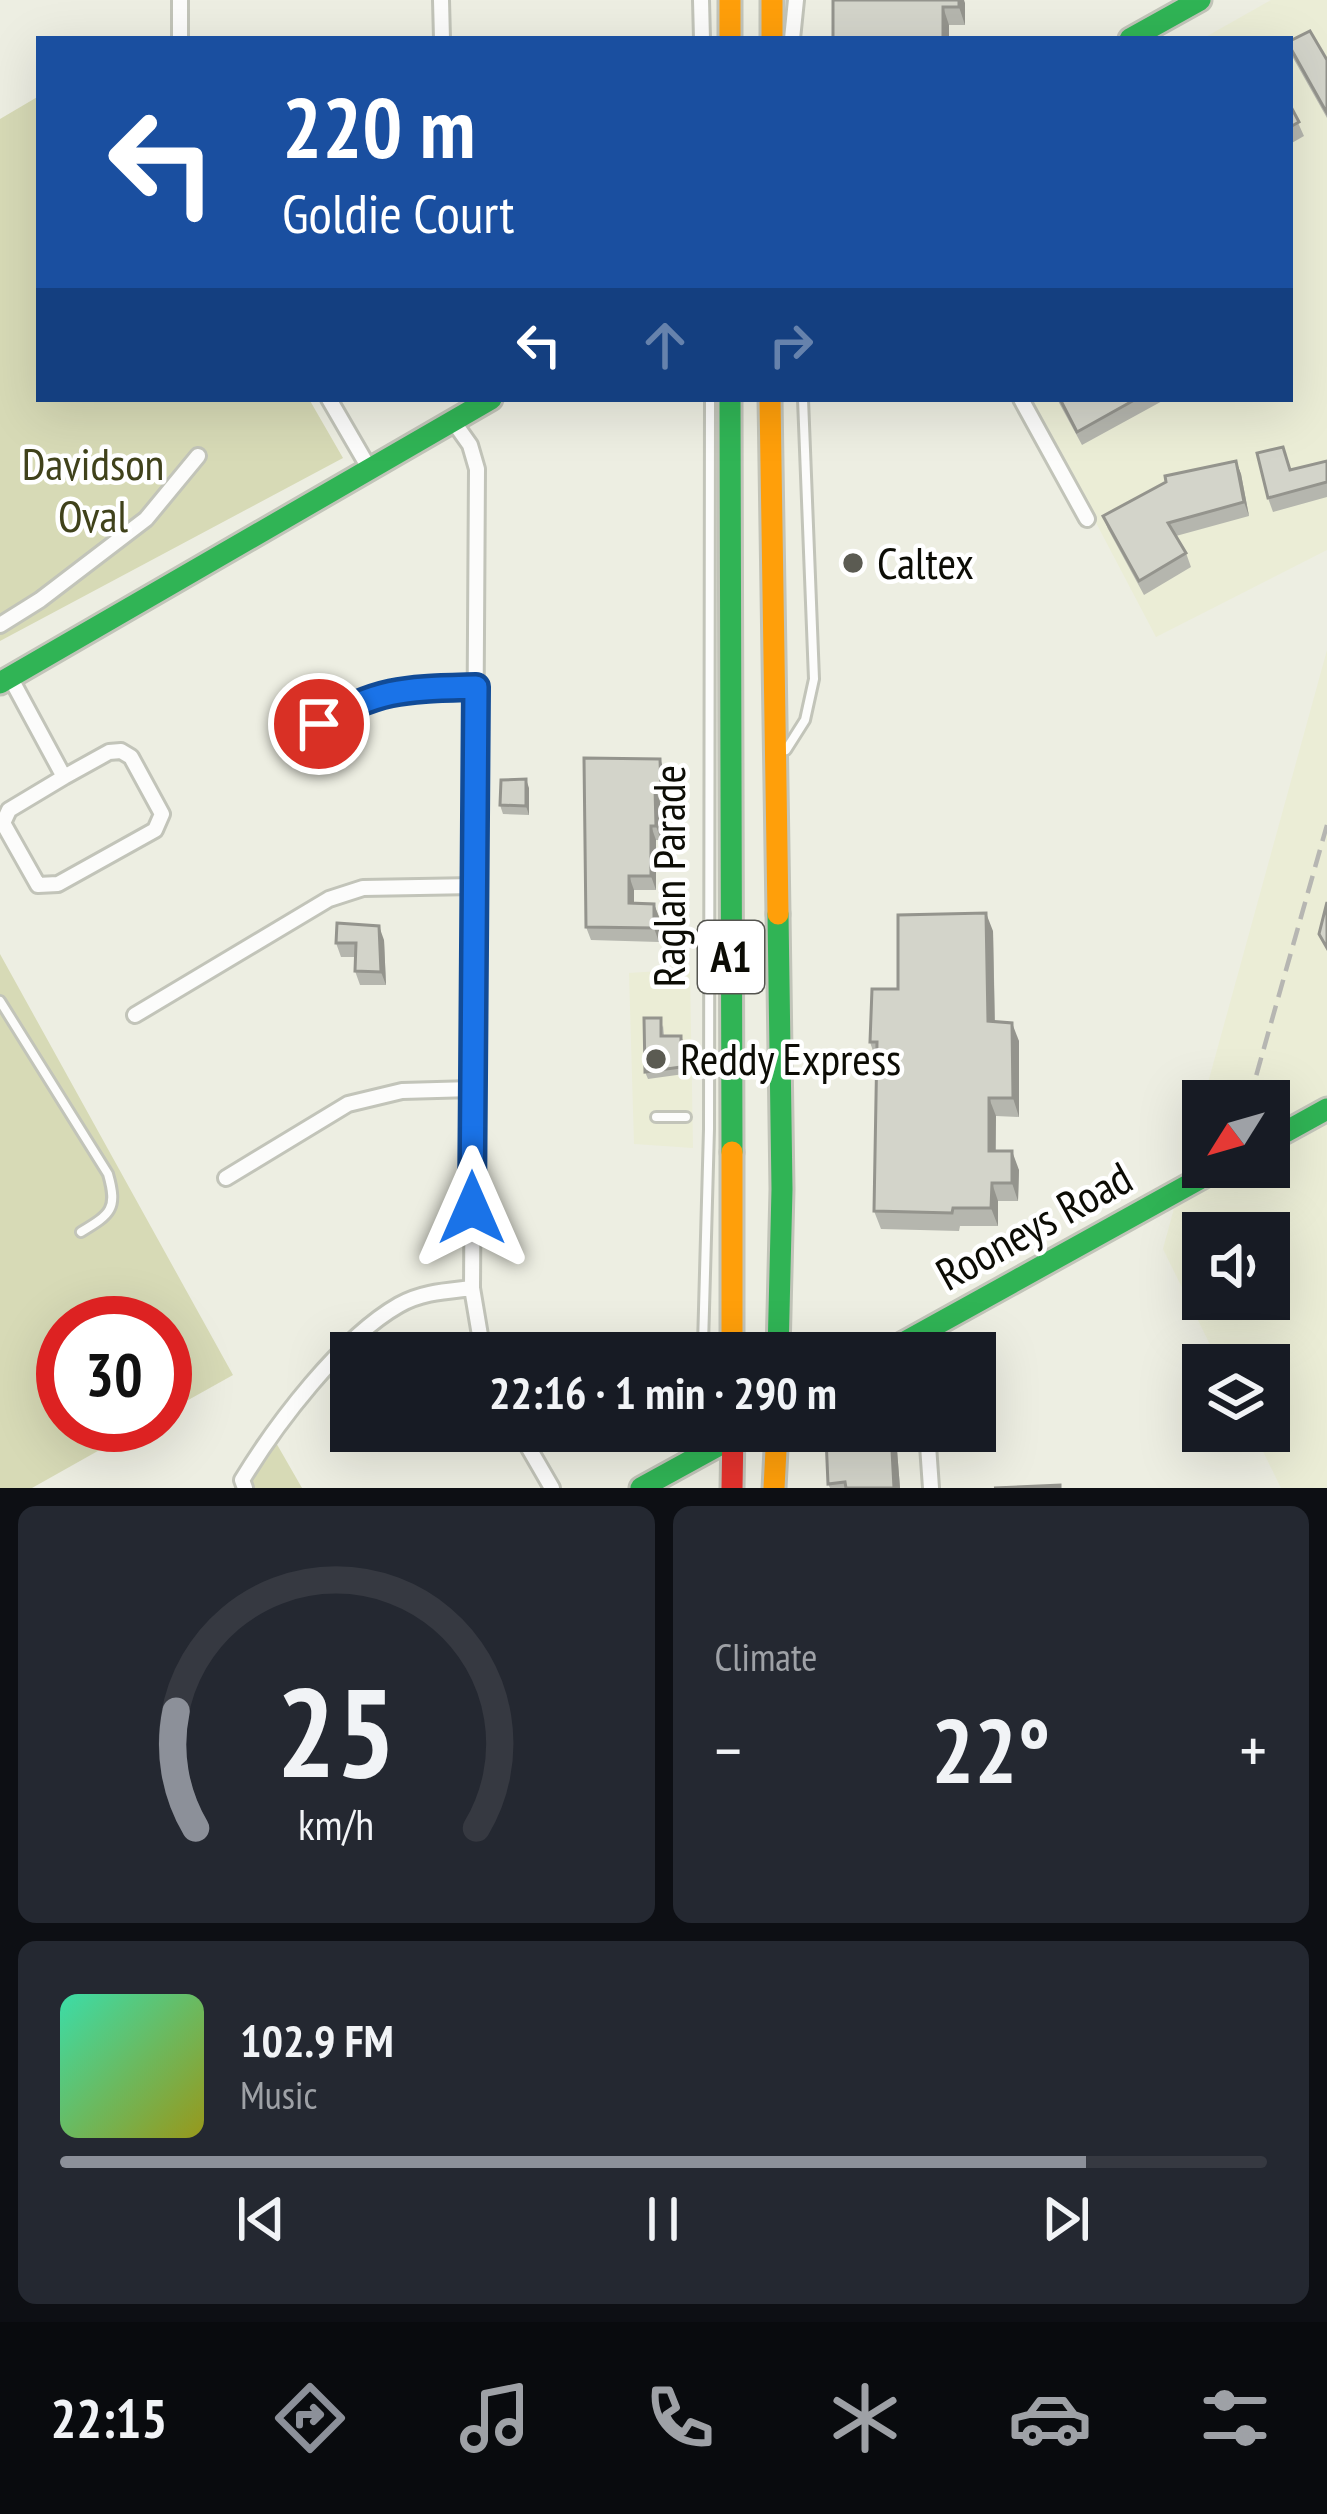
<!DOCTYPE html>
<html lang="en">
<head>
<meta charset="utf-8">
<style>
  :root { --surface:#171b24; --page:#242831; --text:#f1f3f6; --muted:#9ea1a6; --line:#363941; --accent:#8c9099 }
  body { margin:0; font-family:"PT Sans Narrow",sans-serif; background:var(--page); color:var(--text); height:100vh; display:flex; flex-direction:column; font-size:45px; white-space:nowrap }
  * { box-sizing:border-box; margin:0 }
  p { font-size:39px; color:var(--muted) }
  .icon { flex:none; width:66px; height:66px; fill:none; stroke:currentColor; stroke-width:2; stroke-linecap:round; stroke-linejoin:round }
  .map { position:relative; height:1488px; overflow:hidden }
  .sheet { display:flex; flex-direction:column; gap:18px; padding:18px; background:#0d0f14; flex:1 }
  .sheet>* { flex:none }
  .guide { position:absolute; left:36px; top:36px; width:1257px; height:366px; border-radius:0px; box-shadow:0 12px 48px #0002; background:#1a4fa0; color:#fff; overflow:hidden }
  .needle { width:78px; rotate:233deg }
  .fabs { position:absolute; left:1182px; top:1080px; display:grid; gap:24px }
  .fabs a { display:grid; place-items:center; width:108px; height:108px; border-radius:0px; background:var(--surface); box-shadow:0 12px 48px #0002; font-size:60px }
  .speed { position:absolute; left:36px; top:1296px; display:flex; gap:24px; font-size:60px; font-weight:700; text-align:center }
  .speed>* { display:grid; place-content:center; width:156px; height:156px; border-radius:50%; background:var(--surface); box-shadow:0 12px 48px #0002; line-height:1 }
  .speed .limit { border:18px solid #d22; background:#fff; color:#111 }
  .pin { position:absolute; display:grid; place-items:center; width:102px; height:102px; color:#fff; margin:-51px; border:6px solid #fff; border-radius:50%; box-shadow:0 3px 12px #0007 }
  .me { position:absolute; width:132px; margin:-66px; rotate:0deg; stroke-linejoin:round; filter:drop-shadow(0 0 9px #0008) }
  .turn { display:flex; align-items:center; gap:42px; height:252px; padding:0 48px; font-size:54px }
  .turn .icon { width:156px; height:156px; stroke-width:2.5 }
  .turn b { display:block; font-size:84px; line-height:102px }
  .lanes { display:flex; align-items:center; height:114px; padding:0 48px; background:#0003; justify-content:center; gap:60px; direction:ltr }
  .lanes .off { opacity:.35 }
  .big { font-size:90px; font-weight:600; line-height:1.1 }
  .sheet .widget { flex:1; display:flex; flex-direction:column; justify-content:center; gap:18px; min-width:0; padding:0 42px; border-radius:18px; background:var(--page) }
  .sheet .dial { align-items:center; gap:0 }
  .dial svg { height:312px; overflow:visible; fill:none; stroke:var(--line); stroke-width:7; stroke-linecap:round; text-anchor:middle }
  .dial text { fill:var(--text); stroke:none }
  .song { display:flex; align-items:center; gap:36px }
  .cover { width:144px; height:144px; border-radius:18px; background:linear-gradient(135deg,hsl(160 70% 55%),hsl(60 70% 35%)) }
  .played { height:12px; border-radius:6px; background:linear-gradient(90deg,var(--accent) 85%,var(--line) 85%) }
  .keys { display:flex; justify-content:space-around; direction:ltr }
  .heat { display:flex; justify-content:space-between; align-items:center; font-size:66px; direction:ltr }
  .sheet .tiles { flex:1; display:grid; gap:18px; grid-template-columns:1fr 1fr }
  .widget:last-child { grid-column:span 2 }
  .trip { position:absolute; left:330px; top:1332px; width:666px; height:120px; border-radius:0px; background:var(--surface); box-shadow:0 12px 48px #0002; font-weight:600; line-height:120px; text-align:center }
  .tab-bar { display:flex; height:192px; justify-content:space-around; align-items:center; background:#090b0e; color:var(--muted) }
  .tab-bar .icon { width:84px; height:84px }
  .tab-bar .active { color:var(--accent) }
  .tab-bar b { font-size:54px; color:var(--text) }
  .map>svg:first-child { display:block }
</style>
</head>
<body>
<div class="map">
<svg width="1327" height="1488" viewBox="0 0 1327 1488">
  <rect width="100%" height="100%" fill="#edeee2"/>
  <path fill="#ebedd6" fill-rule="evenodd" d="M1271,0H1327V550L1156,637L1031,399H1290V39H1202Z
    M1327,650V1488H1281L1253,1431H1269V1365H1220L1163,1249L1203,1101V1167H1269V1101H1203ZM1203,1233H1269V1299H1203Z
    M690,969L693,1148L634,1144L629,973Z"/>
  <path fill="#d7dab6" d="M39,96V399H309L343,458L0,641V119Z
    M0,954L233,1375L165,1413V1323H63V1425H144L32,1488H0Z
    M271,1434L302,1488H245Z"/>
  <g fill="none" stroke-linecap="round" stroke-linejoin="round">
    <defs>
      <path id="lane" d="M786,750L805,720L814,679L803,399
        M0,1001L108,1174C118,1209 111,1214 81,1232
        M656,1117H686
        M707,1353L703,1345L709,1129L710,399"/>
      <path id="street" d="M441,0L442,39
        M701,0L702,39
        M180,39V0
        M792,39L796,0
        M329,399L369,468
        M1021,399L1087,519
        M453,421L470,445L477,469L472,1288L483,1353
        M0,625L40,600L146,519L198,456
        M10,677L64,777L109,752L121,751L131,757L162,814L155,830L58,884L38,885L3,823L9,810L64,777
        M286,742L376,694L405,689L476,687
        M135,1015L329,899L363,888L475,886
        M226,1178L348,1104L402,1091L472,1089
        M919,1334L920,1353
        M519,1431L552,1488
        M927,1431L931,1488
        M245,1488L242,1480C276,1424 341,1338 399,1305C422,1292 447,1291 472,1288"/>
      <path id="fast" d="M1130,39L1200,0
        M730,399L732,1152
        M0,683L491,399
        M778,914L782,1189L778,1353
        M1269,1141L1327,1109
        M885,1353L1221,1167
        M641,1488L734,1437"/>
      <path id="slow" d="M730,0V39
        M772,0V39
        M770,399L778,914
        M732,1152V1353
        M774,1488L777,1431"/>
      <path id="jam" d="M732,1488L733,1431"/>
    </defs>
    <use href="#lane" stroke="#c2c4b9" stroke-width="14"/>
    <use href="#street" stroke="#c2c4b9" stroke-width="20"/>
    <use href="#fast" stroke="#c2c4b9" stroke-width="27"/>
    <use href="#slow" stroke="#c2c4b9" stroke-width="27"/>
    <use href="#jam" stroke="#c2c4b9" stroke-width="27"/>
    <use href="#lane" stroke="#fcfcfb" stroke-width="8"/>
    <use href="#street" stroke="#fcfcfb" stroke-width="14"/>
    <use href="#fast" stroke="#30b455" stroke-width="21"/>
    <use href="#slow" stroke="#ff9f0a" stroke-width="21"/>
    <use href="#jam" stroke="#e5322d" stroke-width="21"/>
    <path stroke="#b6b6b2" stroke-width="4.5" stroke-dasharray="18 9" stroke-linecap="butt" d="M1249,1101L1327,825"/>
  </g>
  <path fill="#b5b6ae" d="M833,0L965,3V25H949V39H833Z
    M1290,41L1327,60V118L1292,56Z
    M1290,105L1304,136L1290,144Z
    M1057,399H1166L1082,445Z
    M1236,461L1241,474L1249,516L1176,536L1186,553L1191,567L1144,595L1108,529L1103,516L1166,482Z
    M1327,461V497L1273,512L1268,498L1291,470Z
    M584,758L665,773L666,802H660L661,840H656V890H634V903L654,904L659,917V942L591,940L586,927Z
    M529,788V815L503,814L500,805Z
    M993,931L995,1022L1019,1041V1117L996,1116V1151L1019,1170L1018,1201H998V1226H960L959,1231L881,1229L874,1211L876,1060L870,1042L898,989Z
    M384,940L386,985H360L355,971L356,957H341L336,943Z
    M663,1025L664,1036L684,1044V1074L648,1079L645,1072Z
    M896,1437L900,1488H830L828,1484Z"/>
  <path fill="#94948d" d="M959,0H964L965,3V25L959,7Z
    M943,7L949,25V39H943Z
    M1236,461L1241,474L1249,516L1244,502Z
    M660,759L665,773L666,802L661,788Z
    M526,779L529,788V815L526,806Z
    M655,788L660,802L661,840L656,826Z
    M651,826L656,840V890L651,876Z
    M629,876L634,890V916L629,903Z
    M654,904L659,917V942L654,928Z
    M986,913L993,931L995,1040L988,1021Z
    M379,926L384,940L386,985L381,972Z
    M1012,1023L1019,1041V1117L1013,1098Z
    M681,1036L684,1044V1074L681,1067Z
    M989,1098L996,1116L995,1169L989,1151Z
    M1012,1151L1019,1170L1018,1201L1012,1183Z
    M992,1183L998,1201V1226L991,1208Z
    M891,1431H894L896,1437L900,1488H894Z"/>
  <path fill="#d3d4ca" stroke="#94948d" stroke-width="3" d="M833,0H959V7H943V39H833Z
    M1310,31L1327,60V113L1290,47V41Z
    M1290,105L1299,122L1290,127Z
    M1060,399H1136L1077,432Z
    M1283,447L1290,470L1327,461V482L1268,498L1257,453Z
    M1236,461L1244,502L1168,523L1186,553L1139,581L1103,516L1166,482L1165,476Z
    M584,758L660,759L661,788H655L656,826H651V876H629V903L654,904V928L586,927Z
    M526,779V806L500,805L501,780Z
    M1327,902V948L1319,934Z
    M986,913L988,1021L1012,1023L1013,1098H989V1151H1012V1183H992L991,1208H953L952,1213L874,1211L877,1042H870L872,989H898V915Z
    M337,923L379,926L381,972L355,971L356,943H336Z
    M644,1018H661V1036H681V1067L645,1072Z
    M842,1431H891L894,1488H846L845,1482L828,1484L826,1437L843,1436Z
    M1060,1485V1488H994Z"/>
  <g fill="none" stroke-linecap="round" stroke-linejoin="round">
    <defs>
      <path id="route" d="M319,724C379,688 407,689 476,687L472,1208"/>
    </defs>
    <use href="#route" stroke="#114b97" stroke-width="30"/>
    <use href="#route" stroke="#1a73e8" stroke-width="21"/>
  </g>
  <g fill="#5b5b52" stroke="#fff" stroke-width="4.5">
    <circle cx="853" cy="563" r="12"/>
    <circle cx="656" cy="1059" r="12"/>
  </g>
  <g text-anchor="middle" stroke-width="9" stroke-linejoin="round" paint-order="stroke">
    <rect fill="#fff" stroke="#555550" stroke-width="3" x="698" y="921" width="66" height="72" rx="9"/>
    <g font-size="42" font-weight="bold" fill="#0c0c05">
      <text x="731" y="972">A1</text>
    </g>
    <g font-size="45" fill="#40421b" stroke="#fff">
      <text x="93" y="480">Davidson<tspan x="93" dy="52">Oval</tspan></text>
    </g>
    <g font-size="45" fill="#0c0c05" stroke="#fff" text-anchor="start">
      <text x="877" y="579">Caltex</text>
      <text x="680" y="1075">Reddy Express</text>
    </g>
    <g font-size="45" fill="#0c0c05" stroke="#fff">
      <text transform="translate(669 876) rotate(-90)" y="16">Raglan Parade</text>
      <text transform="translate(1034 1226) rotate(-29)" y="16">Rooneys Road</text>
    </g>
  </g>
</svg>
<div class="fabs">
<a><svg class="needle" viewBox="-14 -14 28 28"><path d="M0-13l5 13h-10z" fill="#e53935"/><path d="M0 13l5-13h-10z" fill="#9ea1a6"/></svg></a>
<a><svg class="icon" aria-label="sound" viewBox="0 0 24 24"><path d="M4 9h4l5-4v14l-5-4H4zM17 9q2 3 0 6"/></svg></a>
<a><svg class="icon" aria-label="layers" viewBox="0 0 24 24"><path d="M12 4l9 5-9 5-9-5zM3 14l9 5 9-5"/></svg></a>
</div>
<div class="speed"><div class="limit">30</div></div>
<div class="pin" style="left:319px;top:724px;background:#d93025"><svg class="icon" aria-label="arrive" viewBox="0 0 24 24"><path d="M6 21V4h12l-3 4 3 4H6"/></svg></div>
<svg class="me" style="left:472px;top:1208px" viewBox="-20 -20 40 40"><path d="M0-17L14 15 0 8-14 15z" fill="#1a73e8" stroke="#fff" stroke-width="4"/></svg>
<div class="trip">22:16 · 1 min · 290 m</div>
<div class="guide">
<div class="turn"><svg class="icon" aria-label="left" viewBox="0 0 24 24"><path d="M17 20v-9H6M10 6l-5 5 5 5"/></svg><div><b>220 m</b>Goldie Court</div></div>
<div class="lanes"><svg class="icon" aria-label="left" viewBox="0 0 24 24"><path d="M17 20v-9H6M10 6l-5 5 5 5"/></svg><svg class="icon off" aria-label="ahead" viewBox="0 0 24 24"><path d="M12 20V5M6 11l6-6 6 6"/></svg><svg class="icon off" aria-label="right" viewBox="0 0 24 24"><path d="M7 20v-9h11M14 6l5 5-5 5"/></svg></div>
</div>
</div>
<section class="sheet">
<div class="tiles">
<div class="widget dial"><svg viewBox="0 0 100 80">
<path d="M14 69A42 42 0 1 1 86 69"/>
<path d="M14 69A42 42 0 0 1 9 39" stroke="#8c9099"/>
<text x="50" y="56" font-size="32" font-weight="700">25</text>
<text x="50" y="72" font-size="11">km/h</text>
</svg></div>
<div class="widget"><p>Climate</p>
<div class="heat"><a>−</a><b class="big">22°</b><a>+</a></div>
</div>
<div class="widget">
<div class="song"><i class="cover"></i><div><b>102.9 FM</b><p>Music</p></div></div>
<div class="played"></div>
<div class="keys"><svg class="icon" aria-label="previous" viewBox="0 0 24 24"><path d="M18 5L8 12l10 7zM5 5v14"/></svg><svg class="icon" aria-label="pause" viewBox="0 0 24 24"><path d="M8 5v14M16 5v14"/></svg><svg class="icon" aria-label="next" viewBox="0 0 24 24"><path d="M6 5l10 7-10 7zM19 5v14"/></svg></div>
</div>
</div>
</section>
<nav class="tab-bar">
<b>22:15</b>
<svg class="icon active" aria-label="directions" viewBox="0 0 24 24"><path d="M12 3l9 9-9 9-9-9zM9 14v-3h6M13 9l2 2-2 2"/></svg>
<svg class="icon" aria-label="music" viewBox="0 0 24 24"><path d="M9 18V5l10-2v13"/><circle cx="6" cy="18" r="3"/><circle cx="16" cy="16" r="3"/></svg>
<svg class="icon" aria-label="phone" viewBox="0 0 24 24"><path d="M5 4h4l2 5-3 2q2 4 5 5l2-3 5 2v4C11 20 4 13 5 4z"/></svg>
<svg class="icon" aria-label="climate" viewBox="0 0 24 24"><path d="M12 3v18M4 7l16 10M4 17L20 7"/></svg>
<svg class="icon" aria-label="car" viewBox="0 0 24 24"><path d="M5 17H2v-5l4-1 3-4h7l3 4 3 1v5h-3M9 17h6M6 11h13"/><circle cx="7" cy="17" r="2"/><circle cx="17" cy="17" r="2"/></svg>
<svg class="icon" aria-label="filters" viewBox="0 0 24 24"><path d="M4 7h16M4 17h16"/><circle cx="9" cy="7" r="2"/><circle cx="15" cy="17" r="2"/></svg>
</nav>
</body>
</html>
